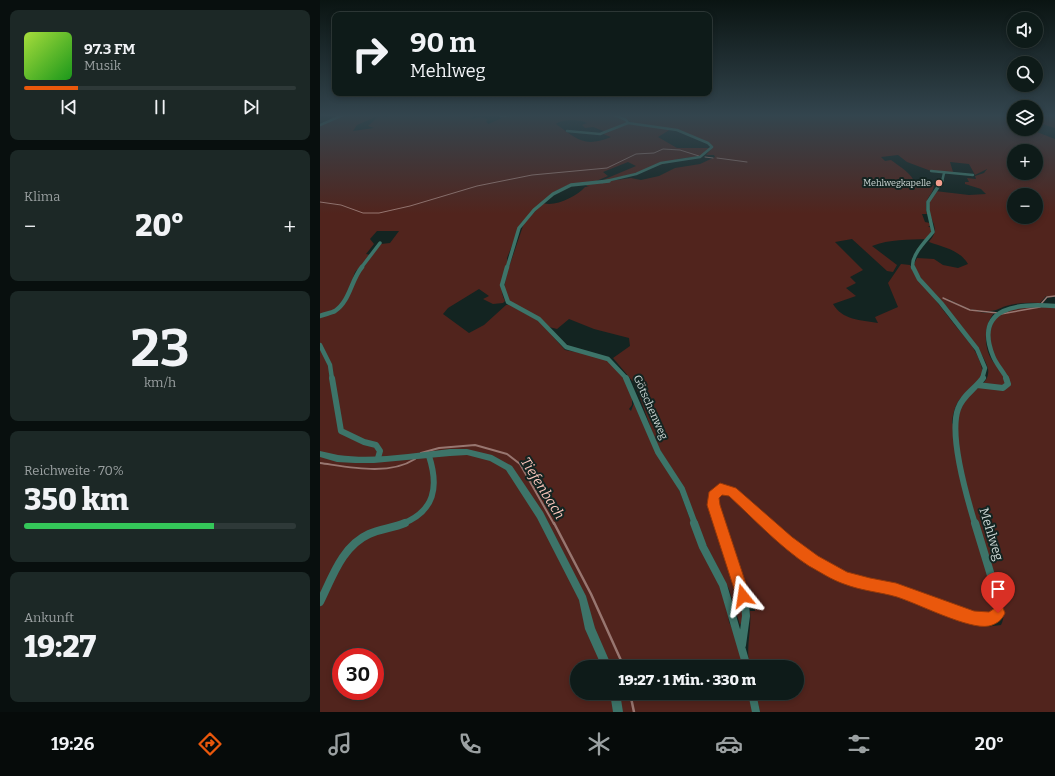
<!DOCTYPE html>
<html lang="de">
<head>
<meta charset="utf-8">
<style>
  :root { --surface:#0e1b19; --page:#1c2826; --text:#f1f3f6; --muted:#9ba1a2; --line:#2e3938; --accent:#ea580c }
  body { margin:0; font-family:Bitter,serif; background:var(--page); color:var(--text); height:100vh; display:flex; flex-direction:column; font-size:15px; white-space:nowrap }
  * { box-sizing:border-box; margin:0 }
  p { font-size:13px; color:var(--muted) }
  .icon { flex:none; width:22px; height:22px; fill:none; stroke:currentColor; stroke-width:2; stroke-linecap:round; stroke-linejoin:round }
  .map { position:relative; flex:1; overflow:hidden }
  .details { display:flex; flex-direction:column; gap:10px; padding:10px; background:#080f0e; width:320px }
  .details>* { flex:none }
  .hud { position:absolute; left:12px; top:12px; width:380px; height:84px; border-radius:8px; box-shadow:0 2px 6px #0003,0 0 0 1px var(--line); background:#0e1b19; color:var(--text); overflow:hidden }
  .tools { position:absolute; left:687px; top:12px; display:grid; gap:8px }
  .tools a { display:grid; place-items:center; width:36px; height:36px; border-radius:50%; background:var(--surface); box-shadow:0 2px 6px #0003,0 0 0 1px var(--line); font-size:20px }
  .speed { position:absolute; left:12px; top:648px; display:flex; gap:8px; font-size:20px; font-weight:700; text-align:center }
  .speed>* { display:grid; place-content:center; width:52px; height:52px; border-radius:50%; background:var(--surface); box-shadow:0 2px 6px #0003,0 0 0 1px var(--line); line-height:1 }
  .speed .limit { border:6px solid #d22; background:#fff; color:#111 }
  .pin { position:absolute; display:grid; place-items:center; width:34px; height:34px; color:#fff; margin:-41px -17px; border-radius:50% 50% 50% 0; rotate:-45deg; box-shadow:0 0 4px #0007 }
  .pin .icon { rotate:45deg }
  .me { position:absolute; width:44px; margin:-22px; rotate:345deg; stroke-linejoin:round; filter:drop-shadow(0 0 3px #0008) }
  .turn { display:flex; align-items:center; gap:14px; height:84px; padding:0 12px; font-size:18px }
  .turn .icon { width:52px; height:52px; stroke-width:2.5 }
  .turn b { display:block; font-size:28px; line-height:34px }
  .big { font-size:30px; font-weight:800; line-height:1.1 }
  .details .tile { flex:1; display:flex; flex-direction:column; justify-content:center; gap:6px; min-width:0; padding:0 14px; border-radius:8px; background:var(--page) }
  .details .dial { align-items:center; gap:0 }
  .dial b { font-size:52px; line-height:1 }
  .song { display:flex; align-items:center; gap:12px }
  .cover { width:48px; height:48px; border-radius:6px; background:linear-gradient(135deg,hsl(80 70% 55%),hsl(120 70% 35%)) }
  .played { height:4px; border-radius:2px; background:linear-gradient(90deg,var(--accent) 20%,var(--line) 20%) }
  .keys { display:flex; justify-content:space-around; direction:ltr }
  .heat { display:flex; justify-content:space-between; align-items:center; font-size:22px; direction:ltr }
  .charge { height:6px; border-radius:3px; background:linear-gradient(90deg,#34c759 70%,var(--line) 0) }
  .trip { position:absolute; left:250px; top:660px; width:234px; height:40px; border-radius:20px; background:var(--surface); box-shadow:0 2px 6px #0003,0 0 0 1px var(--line); font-weight:800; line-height:40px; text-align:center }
  .dock { display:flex; height:64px; justify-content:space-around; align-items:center; background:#060b0a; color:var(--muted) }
  .dock .icon { width:28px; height:28px }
  .dock .active { color:var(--accent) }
  .dock b { font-size:18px; color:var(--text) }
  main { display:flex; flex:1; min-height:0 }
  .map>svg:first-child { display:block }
</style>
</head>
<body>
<main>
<section class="details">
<div class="tile">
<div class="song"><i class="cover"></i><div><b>97.3 FM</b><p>Musik</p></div></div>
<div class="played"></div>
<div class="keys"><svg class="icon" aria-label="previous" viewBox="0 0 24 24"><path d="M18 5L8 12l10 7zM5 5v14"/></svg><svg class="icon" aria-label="pause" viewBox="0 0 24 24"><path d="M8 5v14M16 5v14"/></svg><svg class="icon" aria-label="next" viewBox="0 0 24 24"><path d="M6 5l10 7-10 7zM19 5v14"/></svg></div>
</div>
<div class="tile"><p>Klima</p>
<div class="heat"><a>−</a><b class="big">20°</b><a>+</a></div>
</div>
<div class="tile dial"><b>23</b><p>km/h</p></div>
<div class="tile"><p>Reichweite · 70%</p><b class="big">350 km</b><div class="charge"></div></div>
<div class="tile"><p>Ankunft</p><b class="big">19:27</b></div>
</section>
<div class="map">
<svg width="735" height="712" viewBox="0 0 735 712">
  <rect width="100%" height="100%" fill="#132421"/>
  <path fill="#51241d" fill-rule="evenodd" d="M24,115H60L37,125L33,131L54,128L48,126L59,116L66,117L69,115H154L150,119L162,117L168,120L166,121L168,124L182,118L179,117L193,115H294L307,122L286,132L273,127L265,128L262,125L267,123C260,119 242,119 236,124C257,139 264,148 291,137L283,134L307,124L351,129L338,137L357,148H390L382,156L358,159L312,174L278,182L316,166L308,162L283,172L288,176L274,182L248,185L236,191L201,223L187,258C189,274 176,283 185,301L183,303L173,304L163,299L169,296L159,289L128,308L123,314L149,333L164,325L186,305H190L219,321L245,350L282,357L296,366L312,393V405L309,409L311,411L315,400L360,492L373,527L406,599L409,622L417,639L423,667H257V693H429L433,712H0V126ZM57,231H79L70,243L61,244L37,273L29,290L35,272L51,255L46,254L54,244L50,239ZM21,657H55V691H21Z
    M297,115H678L694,119V129H709L735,139V296H726L720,303C708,302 697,303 686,306C679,308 677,311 669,311C663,311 650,310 645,307C637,304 629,298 622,298C640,305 655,314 674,313C663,326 663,351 675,364L677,362C650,312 695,302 735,306V712H440L436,693H477V667H430C425,648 432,630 430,611H435L431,589H426L398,506L397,498L400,493L405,492L401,483C392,487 389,493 389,503C397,524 432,608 420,625L409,589L380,533L364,488L337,445L315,384L293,358L310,346L309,338L274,329L249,319L237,329L229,327L214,315L192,303L188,300L184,288L187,273L204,223L223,203C235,207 256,197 265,187H269L266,186L268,184L311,178L321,180L339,176L355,168L380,164L395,157L394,155H386L393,147L389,143L357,130L313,123ZM694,151H716V173H694ZM578,155L587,162L611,171L633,172L630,162L649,164L655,175L667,169L664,173L655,176L656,179L647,178L649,182H645V184L661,189L666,194L649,195L615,191C597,210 619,220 614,234C613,237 610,240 609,242C623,247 640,250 648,264L638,268L623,265L614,259L597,258L594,264C598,278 610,288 619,299C631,313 665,352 668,369C671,386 647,392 641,405C638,412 638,421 638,429L632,423C635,393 648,396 663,374C660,352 647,340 634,324C619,305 604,285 590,265L581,264L568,283L578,307L555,317L558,323C541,320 522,320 513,304L536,296L526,288L536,283L530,277L543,270L515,242L532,239L567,271L573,272L577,265L552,246C570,239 588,240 607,239L611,233V228L608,226H611L610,223L605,222L602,214H607C603,196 613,197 614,185L609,186L595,184C592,173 580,167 571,160L565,161L561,157ZM694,195H716V217H694ZM662,552C675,564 690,609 681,625L665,627L575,593L538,585L539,581C554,584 571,585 585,590C612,600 640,616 668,615L674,607V591Z
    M716,115H735V128L716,122Z"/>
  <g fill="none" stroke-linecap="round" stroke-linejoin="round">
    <path stroke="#987670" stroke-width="1" d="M385,157L393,158
      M397,158L427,162
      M0,202L21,205L43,213H59L90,206L157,186L212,175L287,168L316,154L334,153L343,149L360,150L379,156"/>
    <path stroke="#987670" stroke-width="1.5" d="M623,298L650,310L678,313
      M721,304L727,297L735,296
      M681,314L720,307"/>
    <path stroke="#987670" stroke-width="2" d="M101,453L119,448L155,445L187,454L200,464L234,524
      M0,463C29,467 69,476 95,459"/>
    <path stroke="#987670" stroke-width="2.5" d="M234,523L271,594L304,667
      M310,693L314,712"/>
    <path stroke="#3d7469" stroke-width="2.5" d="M295,115L306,120L308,123
      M180,116L191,115
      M0,125L23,115
      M247,131L280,134L308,123L357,130L388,143L392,147L380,157L341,163L316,174L282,182
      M611,171L653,175
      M622,182L624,173"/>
    <path stroke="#3d7469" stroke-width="3.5" d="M41,268L60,243
      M187,268L199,228L214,210L233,194L251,185L289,181
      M593,268C590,256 606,241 613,232L608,210V202L622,181"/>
    <path stroke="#3d7469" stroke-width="4.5" d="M187,267L182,285L188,302L219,319L246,347L288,359L307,379
      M593,267L599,279L621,303L657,349L665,368L662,379
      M0,316C5,314 11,313 15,311C30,301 31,280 42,267
      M0,345L10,365L12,379
      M687,379C683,371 676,364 673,356C653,306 700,303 735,306"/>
    <path stroke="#3d7469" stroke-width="6" d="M12,378L21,431L44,442L56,445L60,451L58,458
      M306,378L338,452L362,489L375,524
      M657,385L683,388L688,384L686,378
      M82,524C115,511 119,487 109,456
      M400,524L393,496L400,488C419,489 437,512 450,524
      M655,524C647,498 629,435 638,409C642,396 655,389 663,378"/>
    <path stroke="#3d7469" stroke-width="8" d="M374,523L383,547L403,585L427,667
      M400,523L425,604L426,616L422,645
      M449,523L487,556L525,578L595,597L653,619L668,620L676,615L679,606L677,595L655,523
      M0,602C12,578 22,546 49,534C60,529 73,528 85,523
      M432,693L436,712"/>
    <path fill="#3d7469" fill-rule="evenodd" d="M130,449H147L172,455L192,466L223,512L266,596L275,628L292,667H282L265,629L259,600L217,518L186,470L170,461L147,455L130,456L54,463H35L17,462L0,457V451C6,452 12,454 18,455C55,460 93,453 130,449Z
      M290,693H300L303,712H293Z"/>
  </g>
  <linearGradient id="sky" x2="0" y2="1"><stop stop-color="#0a1412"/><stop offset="0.54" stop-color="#33454e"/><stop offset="1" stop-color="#33454e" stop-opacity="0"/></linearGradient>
  <rect width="735" height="214" fill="url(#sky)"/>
  <path fill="#ea580c" stroke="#983908" d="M400,483L416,488L472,537L498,556L527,572L550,578L576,583L654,611L669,612L678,606L683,608L685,613C682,620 677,624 669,626C649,630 599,604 577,597C560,592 542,591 524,584C512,580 500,572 489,566C460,547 435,520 409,496L402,495L399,498L400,505L430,596L428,601L423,603L418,601L387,505L389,492Z"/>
  <circle fill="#f49d8d" stroke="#132421" stroke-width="1.5" cx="619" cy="183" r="4"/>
  <g text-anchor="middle" stroke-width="4" stroke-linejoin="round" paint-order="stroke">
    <g font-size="9" fill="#cdd7d5" stroke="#132421" text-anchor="end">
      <text x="611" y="186">Mehlwegkapelle</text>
    </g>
    <g font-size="11" fill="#cdd7d5" stroke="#132421">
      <text transform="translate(331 407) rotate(66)" y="4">Götschenweg</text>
    </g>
    <g font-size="13" fill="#cdd7d5" stroke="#132421">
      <text transform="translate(672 534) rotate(73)" y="5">Mehlweg</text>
    </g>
    <g font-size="14" font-style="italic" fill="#fbc6bc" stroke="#132421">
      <text transform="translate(223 488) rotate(58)" y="5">Tiefenbach</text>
    </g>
  </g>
</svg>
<div class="tools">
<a><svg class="icon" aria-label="sound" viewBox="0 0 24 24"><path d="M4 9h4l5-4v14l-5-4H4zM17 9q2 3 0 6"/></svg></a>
<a><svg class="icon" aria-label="search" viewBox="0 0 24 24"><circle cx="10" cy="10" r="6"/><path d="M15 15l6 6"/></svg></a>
<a><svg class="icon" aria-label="layers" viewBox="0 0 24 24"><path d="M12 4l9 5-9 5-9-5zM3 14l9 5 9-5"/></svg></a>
<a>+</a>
<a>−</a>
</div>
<div class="speed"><div class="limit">30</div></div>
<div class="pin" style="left:678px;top:613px;background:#d93025"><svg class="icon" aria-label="arrive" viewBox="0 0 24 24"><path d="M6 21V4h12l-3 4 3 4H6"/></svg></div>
<svg class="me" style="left:423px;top:596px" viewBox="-20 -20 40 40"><path d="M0-17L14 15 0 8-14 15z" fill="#ea580c" stroke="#fff" stroke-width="4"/></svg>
<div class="trip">19:27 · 1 Min. · 330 m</div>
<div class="hud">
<div class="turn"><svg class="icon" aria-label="right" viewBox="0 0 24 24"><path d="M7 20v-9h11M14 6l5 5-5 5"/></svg><div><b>90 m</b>Mehlweg</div></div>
</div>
</div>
</main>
<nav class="dock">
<b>19:26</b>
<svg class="icon active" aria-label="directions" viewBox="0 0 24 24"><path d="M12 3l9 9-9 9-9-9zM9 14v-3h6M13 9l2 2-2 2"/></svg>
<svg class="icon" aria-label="music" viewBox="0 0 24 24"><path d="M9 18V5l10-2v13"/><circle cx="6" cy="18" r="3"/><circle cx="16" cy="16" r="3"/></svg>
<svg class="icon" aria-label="phone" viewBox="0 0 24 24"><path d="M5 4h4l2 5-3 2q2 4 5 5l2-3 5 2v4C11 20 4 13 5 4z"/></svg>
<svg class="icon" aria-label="climate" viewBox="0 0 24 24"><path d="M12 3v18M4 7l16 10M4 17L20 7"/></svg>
<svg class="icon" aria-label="car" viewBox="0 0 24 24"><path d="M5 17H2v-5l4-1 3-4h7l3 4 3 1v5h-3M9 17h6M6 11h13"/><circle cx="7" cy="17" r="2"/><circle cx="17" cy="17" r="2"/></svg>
<svg class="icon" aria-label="filters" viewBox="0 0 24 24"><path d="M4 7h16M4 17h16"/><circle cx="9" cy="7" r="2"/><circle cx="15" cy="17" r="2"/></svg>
<b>20°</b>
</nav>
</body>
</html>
